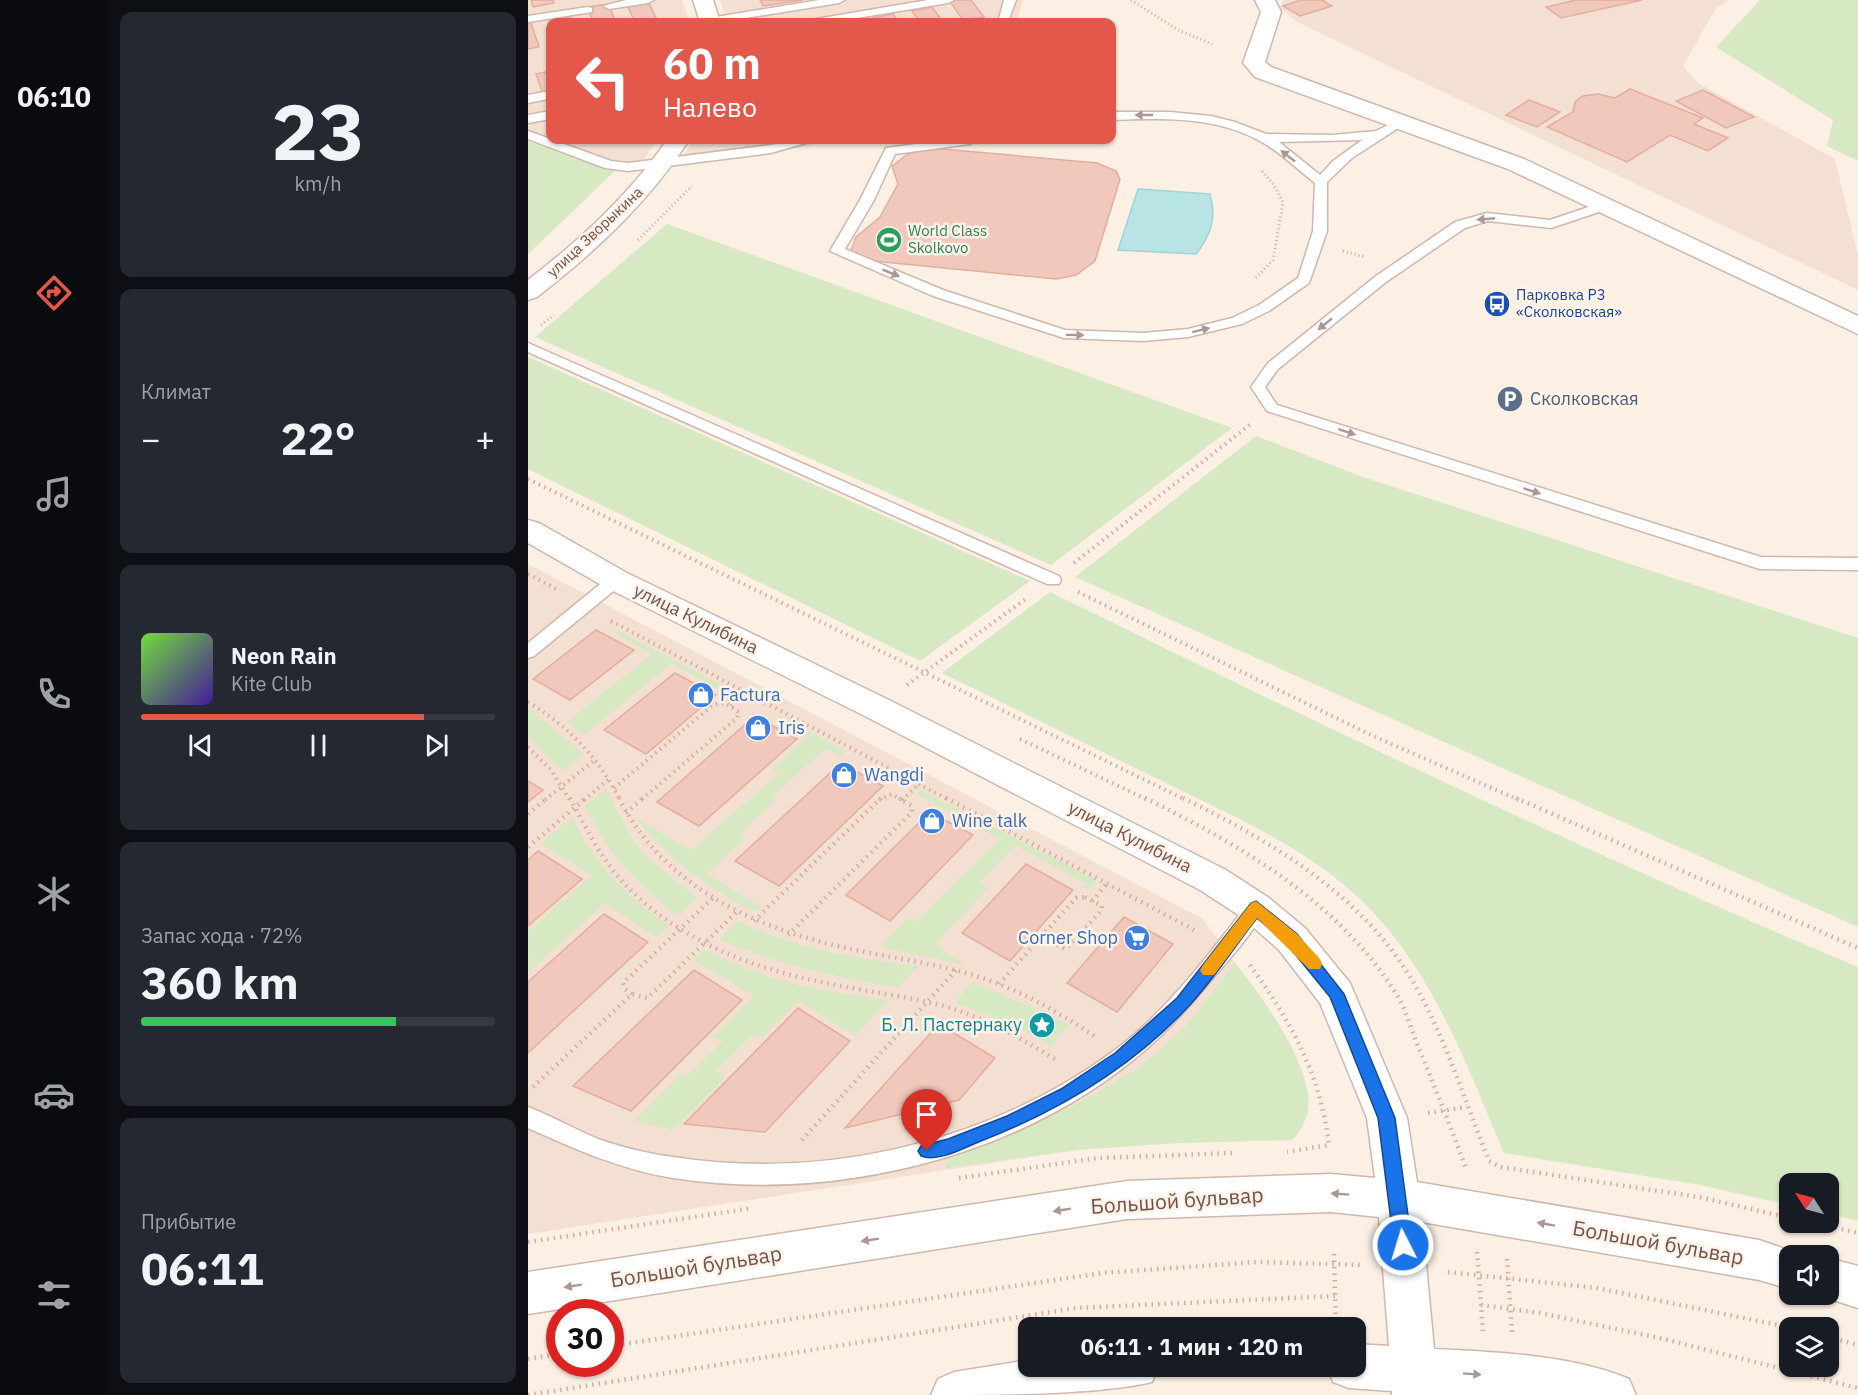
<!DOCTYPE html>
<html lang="ru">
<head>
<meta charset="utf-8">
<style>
  :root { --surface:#171b24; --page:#242831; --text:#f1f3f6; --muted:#9ea1a6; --line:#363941; --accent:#e3584b }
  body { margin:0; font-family:"IBM Plex Sans",sans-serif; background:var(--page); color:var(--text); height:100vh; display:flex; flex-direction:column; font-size:22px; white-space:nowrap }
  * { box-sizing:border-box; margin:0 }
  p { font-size:20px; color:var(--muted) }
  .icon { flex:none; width:33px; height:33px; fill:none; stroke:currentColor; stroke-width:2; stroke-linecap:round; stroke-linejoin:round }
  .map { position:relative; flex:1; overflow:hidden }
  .sheet { display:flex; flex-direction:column; gap:12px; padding:12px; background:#0d0f14; width:420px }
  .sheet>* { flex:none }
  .guide { position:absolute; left:18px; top:18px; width:570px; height:126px; border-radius:12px; box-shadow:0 2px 4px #0004; background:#e3584b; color:#fff; overflow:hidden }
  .needle { width:39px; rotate:306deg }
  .controls { position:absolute; left:1251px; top:1173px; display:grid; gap:12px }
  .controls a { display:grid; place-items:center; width:60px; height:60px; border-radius:12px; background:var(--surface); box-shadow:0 2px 4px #0004; font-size:30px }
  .speed { position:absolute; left:18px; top:1299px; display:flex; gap:12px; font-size:30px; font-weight:700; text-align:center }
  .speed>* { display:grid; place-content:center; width:78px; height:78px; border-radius:50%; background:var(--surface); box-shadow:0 2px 4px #0004; line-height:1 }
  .speed .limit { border:9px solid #d22; background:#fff; color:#111 }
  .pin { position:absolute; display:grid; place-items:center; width:51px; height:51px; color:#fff; margin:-62px -26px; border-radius:50% 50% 50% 0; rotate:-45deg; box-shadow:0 0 6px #0007 }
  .pin .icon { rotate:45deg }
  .me { position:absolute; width:66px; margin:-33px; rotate:355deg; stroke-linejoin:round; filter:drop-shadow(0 0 4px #0008) }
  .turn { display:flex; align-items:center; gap:21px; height:126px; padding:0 18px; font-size:27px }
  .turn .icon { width:78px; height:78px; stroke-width:2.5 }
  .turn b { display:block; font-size:42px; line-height:51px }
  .big { font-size:45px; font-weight:700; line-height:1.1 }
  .sheet .tile { flex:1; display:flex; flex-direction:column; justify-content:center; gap:9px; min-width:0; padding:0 21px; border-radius:12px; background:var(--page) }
  .sheet .dial { align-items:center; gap:0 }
  .dial b { font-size:78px; line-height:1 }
  .song { display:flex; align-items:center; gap:18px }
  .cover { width:72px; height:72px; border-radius:9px; background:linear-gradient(135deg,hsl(100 70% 55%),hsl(260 70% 35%)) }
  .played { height:6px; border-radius:3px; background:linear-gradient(90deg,var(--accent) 80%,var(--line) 80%) }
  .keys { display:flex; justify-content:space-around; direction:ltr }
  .heat { display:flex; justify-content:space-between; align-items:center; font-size:33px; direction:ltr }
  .charge { height:9px; border-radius:4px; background:linear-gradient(90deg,#34c759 72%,var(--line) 0) }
  .trip { position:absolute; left:490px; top:1317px; width:348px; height:60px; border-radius:12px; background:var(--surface); box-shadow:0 2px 4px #0004; font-weight:700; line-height:60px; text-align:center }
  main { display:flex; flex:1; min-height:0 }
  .tab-bar { display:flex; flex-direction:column; width:108px; justify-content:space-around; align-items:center; background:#090b0e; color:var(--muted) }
  .tab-bar .icon { width:42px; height:42px }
  .tab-bar .selected { color:var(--accent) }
  .tab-bar b { font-size:27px; color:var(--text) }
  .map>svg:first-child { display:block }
</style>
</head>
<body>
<main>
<nav class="tab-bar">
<b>06:10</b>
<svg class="icon selected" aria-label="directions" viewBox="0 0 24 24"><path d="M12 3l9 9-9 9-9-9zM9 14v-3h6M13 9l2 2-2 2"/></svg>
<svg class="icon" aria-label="music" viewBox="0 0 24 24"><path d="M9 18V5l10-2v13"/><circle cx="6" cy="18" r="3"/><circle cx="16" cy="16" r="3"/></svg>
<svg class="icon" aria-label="phone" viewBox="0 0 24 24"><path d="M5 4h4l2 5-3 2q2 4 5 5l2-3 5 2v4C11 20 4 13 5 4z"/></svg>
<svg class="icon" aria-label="climate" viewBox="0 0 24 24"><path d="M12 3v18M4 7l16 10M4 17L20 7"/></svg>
<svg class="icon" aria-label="car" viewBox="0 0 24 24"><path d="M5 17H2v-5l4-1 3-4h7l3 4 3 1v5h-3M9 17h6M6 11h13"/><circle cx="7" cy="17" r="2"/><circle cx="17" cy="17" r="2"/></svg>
<svg class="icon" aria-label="filters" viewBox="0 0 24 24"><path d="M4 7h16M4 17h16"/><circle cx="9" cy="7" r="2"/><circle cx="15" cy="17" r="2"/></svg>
</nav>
<section class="sheet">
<div class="tile dial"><b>23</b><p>km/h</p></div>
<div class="tile"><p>Климат</p>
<div class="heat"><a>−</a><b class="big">22°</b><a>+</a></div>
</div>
<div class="tile">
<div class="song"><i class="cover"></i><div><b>Neon Rain</b><p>Kite Club</p></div></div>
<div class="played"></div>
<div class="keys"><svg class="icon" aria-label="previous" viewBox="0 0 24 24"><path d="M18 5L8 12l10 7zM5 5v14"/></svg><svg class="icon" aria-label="pause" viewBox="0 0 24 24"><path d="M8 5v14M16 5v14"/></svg><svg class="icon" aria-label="next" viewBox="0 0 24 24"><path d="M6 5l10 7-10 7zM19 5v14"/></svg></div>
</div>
<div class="tile"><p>Запас хода · 72%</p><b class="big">360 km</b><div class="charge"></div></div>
<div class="tile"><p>Прибытие</p><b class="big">06:11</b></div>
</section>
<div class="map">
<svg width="1330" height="1395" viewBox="0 0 1330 1395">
  <rect width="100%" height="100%" fill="#fcefe4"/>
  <path fill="#f3e0d2" d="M0,0H154L162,22H22V140H129L109,169L0,136Z
    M192,0H495L489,22H199Z
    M755,0H1202L1188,8L1155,66L1170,83L1307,159L1330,256V290L769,22L752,8Z
    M165,140H302L253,152L151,166Z
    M0,564L675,919L742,1011L773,1069L780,1095V1112L771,1133L763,1140L647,1143L548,1150L0,1234Z"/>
  <path fill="#d7e9c3" d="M1232,0H1330V161L1299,146L1305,120L1188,47Z
    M0,141L87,171L0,254Z
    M139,224L704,428L523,565L7,337Z
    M0,357L502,581L392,661L0,469Z
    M728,436L835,477L1330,638V927L547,577Z
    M522,592C789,723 1056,852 1330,967V1221L1301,1214L1300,1184H1262L1261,1205L1172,1185L976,1153C939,1066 905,970 835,902C781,849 709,818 642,785C566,748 490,710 414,673Z
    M91,631L209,693L204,697L144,663L55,736L39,722L124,654L87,634Z
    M0,708L56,754L34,771L0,737Z
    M253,716L317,751L312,756L297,749L245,796L249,799L212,833L217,837L179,874L233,907L226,912C177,885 143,863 108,818L163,850L251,773L244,769L279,737L247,719Z
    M78,789L107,844L125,862L169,898L149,916C105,880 82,857 57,805Z
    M392,790L569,880L560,890L555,887L558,884L487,845L452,882L460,888L407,944L439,965L352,947L380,918L387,922L472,839L388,794Z
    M44,817C70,869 95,892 141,926L128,937L77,903L1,972L0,931L64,875L12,844Z
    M210,921C268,949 327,958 390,966L370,987C306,977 251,965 191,939Z
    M176,949C234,981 295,992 360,1000L327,1036L271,1001L233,1038L226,1034L188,1071L197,1078L145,1130L106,1121L153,1074L158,1077L194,1042L185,1036L226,996L164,959Z
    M707,963C733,995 775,1053 780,1095C783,1112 775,1129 763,1140L647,1143L548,1150L417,1168L423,1158L470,1141L546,1106L612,1067L658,1026Z
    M445,982L541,1024L523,1046L482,1023L426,1003Z"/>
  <path fill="#b9e4e5" stroke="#9fd5d6" stroke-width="1.5" d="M610,189L682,194C689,217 683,235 668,254L590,250Z"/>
  <path fill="#f0c9bc" stroke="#e3ae9d" stroke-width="1.5" d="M3,0H25L26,3L5,7Z
    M232,0H275L235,6Z
    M421,0H443L456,17L435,20Z
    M773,0H794L804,6L772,16L755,6Z
    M1048,0H1114L1033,18L1018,7Z
    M121,3L130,22H107L100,7Z
    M80,4L88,22H65L59,7Z
    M404,7L415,22H392L384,11Z
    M365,14L371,22H348L345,18Z
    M42,17L44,22H22V25L21,20Z
    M0,23H3L11,47L0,49Z
    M22,71V99L17,100L8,74Z
    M1102,89L1175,118L1166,124L1200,138L1180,151L1142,135L1099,162L1019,127L1045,112L1047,102L1055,96L1070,94L1087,98Z
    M1175,90L1226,117L1198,128L1148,101Z
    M1001,100L1032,112L1009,127L978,115Z
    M404,148L569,163L588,171L592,179L567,261L548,275L528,279L335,260L325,257L323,251L328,237L352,217L370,184L364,166L380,154Z
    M68,630L106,650L42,700L5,679Z
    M147,673L188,695L118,754L76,730Z
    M227,716L269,739L171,826L129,802Z
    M313,763L355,786L251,886L207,861Z
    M0,781L15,790L0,802Z
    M402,812L445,835L362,921L318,895Z
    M10,851L54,879L0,926V860Z
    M498,864L545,890L482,961L434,933Z
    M76,914L120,942L0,1053V982Z
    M596,917L645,944L589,1012L539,983Z
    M166,970L214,1000L103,1111L45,1086Z
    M270,1008L322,1041L237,1132L156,1124Z
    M411,1024L467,1058L431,1100L317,1128Z"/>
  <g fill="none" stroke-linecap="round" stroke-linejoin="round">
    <defs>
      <path id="service" d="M98,0H126L120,3L81,9L75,6Z
        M291,0H317L311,3L193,22L176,21L182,18Z
        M400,0H426L420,3L305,22H282L288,19Z
        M476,0H488L480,22H470Z
        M60,7L64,8V12L0,22V16Z
        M16,92L20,93V99L0,103V95Z
        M22,111V119L0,123V115Z
        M584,112H642L683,116L707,122L738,134L804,135L848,131L872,119L878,123L824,158L799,182V231L781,283L741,311L714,324L660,337L615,341L536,338L405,296L302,251L332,200L358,148L418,140H448L442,144L367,154L346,200L317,249L415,290L537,330L615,333L660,329L704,318L731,305L770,278L785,231L787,183C769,169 752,152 732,141C687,116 634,118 584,120ZM834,140L805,161L792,175L751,142Z
        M0,131L83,161L100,163L243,145L268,140H288L243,153L100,171L77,168L0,139Z
        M1075,202L1082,206L1080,209L1023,228L960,221L937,228L858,282L750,369L737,387L749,405L1233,557L1330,558V570L1232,569L739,411L723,387L740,363L848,276L927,222L959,213L1022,220Z
        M0,343L531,576L533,580L531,584H519L0,352Z
        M88,574L94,576L96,580L94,584L6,656L0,658V643L82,576Z
        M728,900L735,902L738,908C725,933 704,956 686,977C661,1007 635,1037 604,1061C480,1161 301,1202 145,1178C94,1170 47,1149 0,1128V1107C24,1116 46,1129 70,1139C93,1147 121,1154 145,1157C298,1181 463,1142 587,1050C640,1010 681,954 721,902Z"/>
      <path id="minor" d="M165,0H185L192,22H172Z
        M727,0H747L753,12L737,62L743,67L996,159L1330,316V334L980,169L727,77L715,63L733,12Z
        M139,140H161C120,203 68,251 9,297L0,300V280C53,239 101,195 139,140Z
        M0,520L11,523L99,573L361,700L698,870L741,898L777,928L822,983L879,1118L889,1182L1231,1240L1278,1256H1262V1289L1231,1280L894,1222L906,1349C967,1352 1044,1355 1101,1379L1108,1395H864V1391L821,1388L805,1382L799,1366H828V1344L861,1346L851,1217L803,1212L599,1219L0,1314V1272L599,1181L803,1174L847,1178L839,1118L792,1003L751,950L715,918L672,890L337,716L77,587L0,543Z
        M1300,1258L1330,1266V1308L1287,1294H1300Z
        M501,1360V1366H630L624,1382C568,1395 466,1395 403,1395L410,1379L426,1372Z"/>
    </defs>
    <use href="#service" stroke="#cfb7ad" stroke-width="3"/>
    <use href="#minor" stroke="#cfb7ad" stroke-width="3"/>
    <path stroke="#d5ad9f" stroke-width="3" stroke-dasharray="1 3" stroke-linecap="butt" d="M603,0L650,30L684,44
      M110,240L164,186
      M815,251L837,257
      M728,278L745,260L755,202L746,185L732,169
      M13,325L26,315"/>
    <path stroke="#d5ad9f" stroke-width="4" stroke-dasharray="1.5 4.5" stroke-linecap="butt" d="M0,479L658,800
      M546,563L724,423
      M0,574L30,590
      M550,592L845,736L991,800
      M83,621L421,800
      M379,685L499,598
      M0,702C41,727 70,757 92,800
      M203,706L219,693
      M492,739L620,800
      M0,747L23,770L42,800
      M86,788L185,705L197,703L211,712L209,718L113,800
      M17,800L68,759
      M56,800L81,779
      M351,800L364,794L374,800
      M374,800L392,783"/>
    <path stroke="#d5ad9f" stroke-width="4.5" stroke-dasharray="1.5 5" stroke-linecap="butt" d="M42,798C57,826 71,855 92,879C150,943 231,971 313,986C347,993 382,997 416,1006C457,1018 494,1039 530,1061
      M91,798C133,883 222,926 310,946C355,957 403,962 448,976C492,990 531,1012 569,1038
      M418,798L670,932
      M617,798C714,846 810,901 869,995C878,1009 882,1026 888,1041C905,1083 922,1125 938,1168
      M655,798C750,845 842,899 893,996C921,1049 939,1106 961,1161L972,1167L1171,1197L1262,1218
      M988,798L1330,948
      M374,800L376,798
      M98,813L115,798
      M0,814L19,798
      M0,847L58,798
      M557,897L574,906L573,911L538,949L513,937L548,898Z
      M564,901L580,882
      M226,921L353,798
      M260,935L384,812V806L371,798
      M722,965C763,1021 793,1076 801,1145L759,1152
      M471,984L513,937
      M104,994L97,989L95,983L185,898
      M5,1087L104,994L119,998L209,912
      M900,1113L939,1107
      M274,1140L428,970
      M431,1178L570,1158L704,1153
      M1282,1222L1330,1233
      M0,1242L225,1208
      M949,1252L955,1331
      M806,1254L808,1328
      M979,1259L984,1332
      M920,1272L1069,1288L1265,1328
      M953,1305L1012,1313L1136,1339L1330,1388
      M1300,1337L1330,1345
      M82,1346L574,1273L730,1262L835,1265
      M0,1359L32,1354
      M0,1395L548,1308L807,1296"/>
    <use href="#service" fill="#fff" fill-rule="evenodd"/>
    <use href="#minor" fill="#fff" fill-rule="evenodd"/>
  </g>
  <defs><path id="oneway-solid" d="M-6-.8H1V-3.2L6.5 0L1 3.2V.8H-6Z" transform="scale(1.5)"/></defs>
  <g fill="#ab9892">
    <use href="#oneway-solid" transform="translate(616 115) rotate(-180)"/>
    <use href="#oneway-solid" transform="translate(760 156) rotate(-142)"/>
    <use href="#oneway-solid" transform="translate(958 219) rotate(175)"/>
    <use href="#oneway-solid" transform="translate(363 273) rotate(22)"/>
    <use href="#oneway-solid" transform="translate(797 324) rotate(141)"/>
    <use href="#oneway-solid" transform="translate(673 330) rotate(-14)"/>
    <use href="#oneway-solid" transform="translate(547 335) rotate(1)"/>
    <use href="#oneway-solid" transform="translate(819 432) rotate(18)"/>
    <use href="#oneway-solid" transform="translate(1004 491) rotate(18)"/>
    <use href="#oneway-solid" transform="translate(812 1194) rotate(-176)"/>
    <use href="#oneway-solid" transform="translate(534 1210) rotate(171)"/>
    <use href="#oneway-solid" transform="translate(1018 1224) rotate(-170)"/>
    <use href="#oneway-solid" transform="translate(342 1240) rotate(171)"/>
    <use href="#oneway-solid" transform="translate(45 1286) rotate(171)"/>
    <use href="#oneway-solid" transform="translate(944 1374) rotate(4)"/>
  </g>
  <path fill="#1a73e8" stroke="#114b97" stroke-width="1.5" d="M728,901L769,934L816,994L867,1118L884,1245L881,1251L875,1254L869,1251L866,1245L850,1118L802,997L758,943L729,918C706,947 685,981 659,1008C602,1069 530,1111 453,1141C437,1147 410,1163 393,1156L390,1151L393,1146L420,1139L479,1116L533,1089L587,1053L649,998L723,903Z"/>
  <path fill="#f59e0b" d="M728,901L769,934L792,959L794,964L792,969H781L729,918L686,975H675L672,970L675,965L723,903Z"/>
  <defs>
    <symbol id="stadium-disc" viewBox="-11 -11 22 22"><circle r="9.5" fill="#2e9e5b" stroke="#fff3ea"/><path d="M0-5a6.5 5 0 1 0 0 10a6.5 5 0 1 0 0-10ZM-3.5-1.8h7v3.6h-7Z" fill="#fff"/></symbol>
    <symbol id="bus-disc" viewBox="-11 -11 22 22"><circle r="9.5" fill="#1a4fb4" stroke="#fff3ea"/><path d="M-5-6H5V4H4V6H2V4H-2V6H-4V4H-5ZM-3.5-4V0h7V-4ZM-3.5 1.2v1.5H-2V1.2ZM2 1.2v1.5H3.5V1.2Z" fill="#fff"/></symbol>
    <symbol id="parking-disc" viewBox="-11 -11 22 22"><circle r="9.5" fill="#5c6f8a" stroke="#fff3ea"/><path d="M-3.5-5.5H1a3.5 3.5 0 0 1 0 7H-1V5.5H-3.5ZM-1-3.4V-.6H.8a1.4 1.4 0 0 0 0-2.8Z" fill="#fff"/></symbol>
    <symbol id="shop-disc" viewBox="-11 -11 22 22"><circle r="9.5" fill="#3f7fe0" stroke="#fff3ea"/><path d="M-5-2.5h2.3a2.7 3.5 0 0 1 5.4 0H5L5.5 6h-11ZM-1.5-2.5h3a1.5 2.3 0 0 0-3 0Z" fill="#fff"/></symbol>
    <symbol id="supermarket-disc" viewBox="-11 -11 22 22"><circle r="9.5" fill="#3f7fe0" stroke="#fff3ea"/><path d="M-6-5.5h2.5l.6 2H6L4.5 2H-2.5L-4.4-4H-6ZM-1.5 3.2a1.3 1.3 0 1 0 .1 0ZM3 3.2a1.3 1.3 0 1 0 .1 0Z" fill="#fff"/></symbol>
    <symbol id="sight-disc" viewBox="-11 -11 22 22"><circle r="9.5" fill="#0f9aa8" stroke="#fff3ea"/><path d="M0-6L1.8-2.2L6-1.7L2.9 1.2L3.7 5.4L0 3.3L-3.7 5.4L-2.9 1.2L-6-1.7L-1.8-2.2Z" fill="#fff"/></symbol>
  </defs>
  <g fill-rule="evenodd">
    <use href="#stadium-disc" x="346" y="225" width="30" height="30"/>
    <use href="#bus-disc" x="954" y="289" width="30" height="30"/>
    <use href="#parking-disc" x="967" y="384" width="30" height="30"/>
    <use href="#shop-disc" x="158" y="680" width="30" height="30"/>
    <use href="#shop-disc" x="215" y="713" width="30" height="30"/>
    <use href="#shop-disc" x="301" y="760" width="30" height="30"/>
    <use href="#shop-disc" x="389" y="806" width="30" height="30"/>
    <use href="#supermarket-disc" x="594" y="923" width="30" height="30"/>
    <use href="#sight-disc" x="499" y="1010" width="30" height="30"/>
  </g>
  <g text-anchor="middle" stroke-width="5" stroke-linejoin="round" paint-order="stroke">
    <g font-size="15" fill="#27864d" stroke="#fff3ea" text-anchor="start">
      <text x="380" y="236">World Class<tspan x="380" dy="17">Skolkovo</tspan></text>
    </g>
    <g font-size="15" fill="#73534a" stroke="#fff3ea">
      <text transform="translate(67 232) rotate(-43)" y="5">улица Зворыкина</text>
    </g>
    <g font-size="15" fill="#164399" stroke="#fff3ea" text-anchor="start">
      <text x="988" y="300">Парковка P3<tspan x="988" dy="17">«Сколковская»</tspan></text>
    </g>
    <g font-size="18" fill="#4e5e75" stroke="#fff3ea" text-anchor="start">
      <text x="1002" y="405">Сколковская</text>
    </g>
    <g font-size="18" fill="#73534a" stroke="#fff3ea">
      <text transform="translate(168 619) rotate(26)" y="6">улица Кулибина</text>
      <text transform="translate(602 837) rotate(27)" y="6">улица Кулибина</text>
    </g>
    <g font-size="18" fill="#366cbe" stroke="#fff3ea" text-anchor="start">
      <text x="192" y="701">Factura</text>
      <text x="250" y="734">Iris</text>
      <text x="336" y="781">Wangdi</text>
      <text x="424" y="827">Wine talk</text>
      <text x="590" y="944" text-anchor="end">Corner Shop</text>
    </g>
    <g font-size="18" fill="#0d838f" stroke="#fff3ea" text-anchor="end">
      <text x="494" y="1031">Б. Л. Пастернаку</text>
    </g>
    <g font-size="21" fill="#73534a" stroke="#fff3ea">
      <text transform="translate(649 1201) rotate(-4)" y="7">Большой бульвар</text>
      <text transform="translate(1130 1243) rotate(10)" y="7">Большой бульвар</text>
      <text transform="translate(168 1267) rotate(-9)" y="7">Большой бульвар</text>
    </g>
  </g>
</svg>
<div class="controls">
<a><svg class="needle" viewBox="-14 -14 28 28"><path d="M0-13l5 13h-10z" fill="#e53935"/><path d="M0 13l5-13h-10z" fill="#9ea1a6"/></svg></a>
<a><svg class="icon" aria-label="sound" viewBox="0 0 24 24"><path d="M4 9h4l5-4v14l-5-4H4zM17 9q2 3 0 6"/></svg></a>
<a><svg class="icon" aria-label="layers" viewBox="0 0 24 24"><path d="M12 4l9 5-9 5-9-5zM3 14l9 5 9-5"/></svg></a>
</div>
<div class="speed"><div class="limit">30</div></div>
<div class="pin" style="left:399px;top:1151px;background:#d93025"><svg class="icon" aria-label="arrive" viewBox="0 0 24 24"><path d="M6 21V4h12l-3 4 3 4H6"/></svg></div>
<svg class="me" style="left:875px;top:1245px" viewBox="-20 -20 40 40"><circle r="17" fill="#1a73e8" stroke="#fff" stroke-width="3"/><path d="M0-11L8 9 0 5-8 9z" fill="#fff"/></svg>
<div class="trip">06:11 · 1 мин · 120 m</div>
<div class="guide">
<div class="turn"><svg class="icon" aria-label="left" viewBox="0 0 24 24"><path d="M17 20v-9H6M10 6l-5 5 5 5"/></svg><div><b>60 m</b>Налево</div></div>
</div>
</div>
</main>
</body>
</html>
